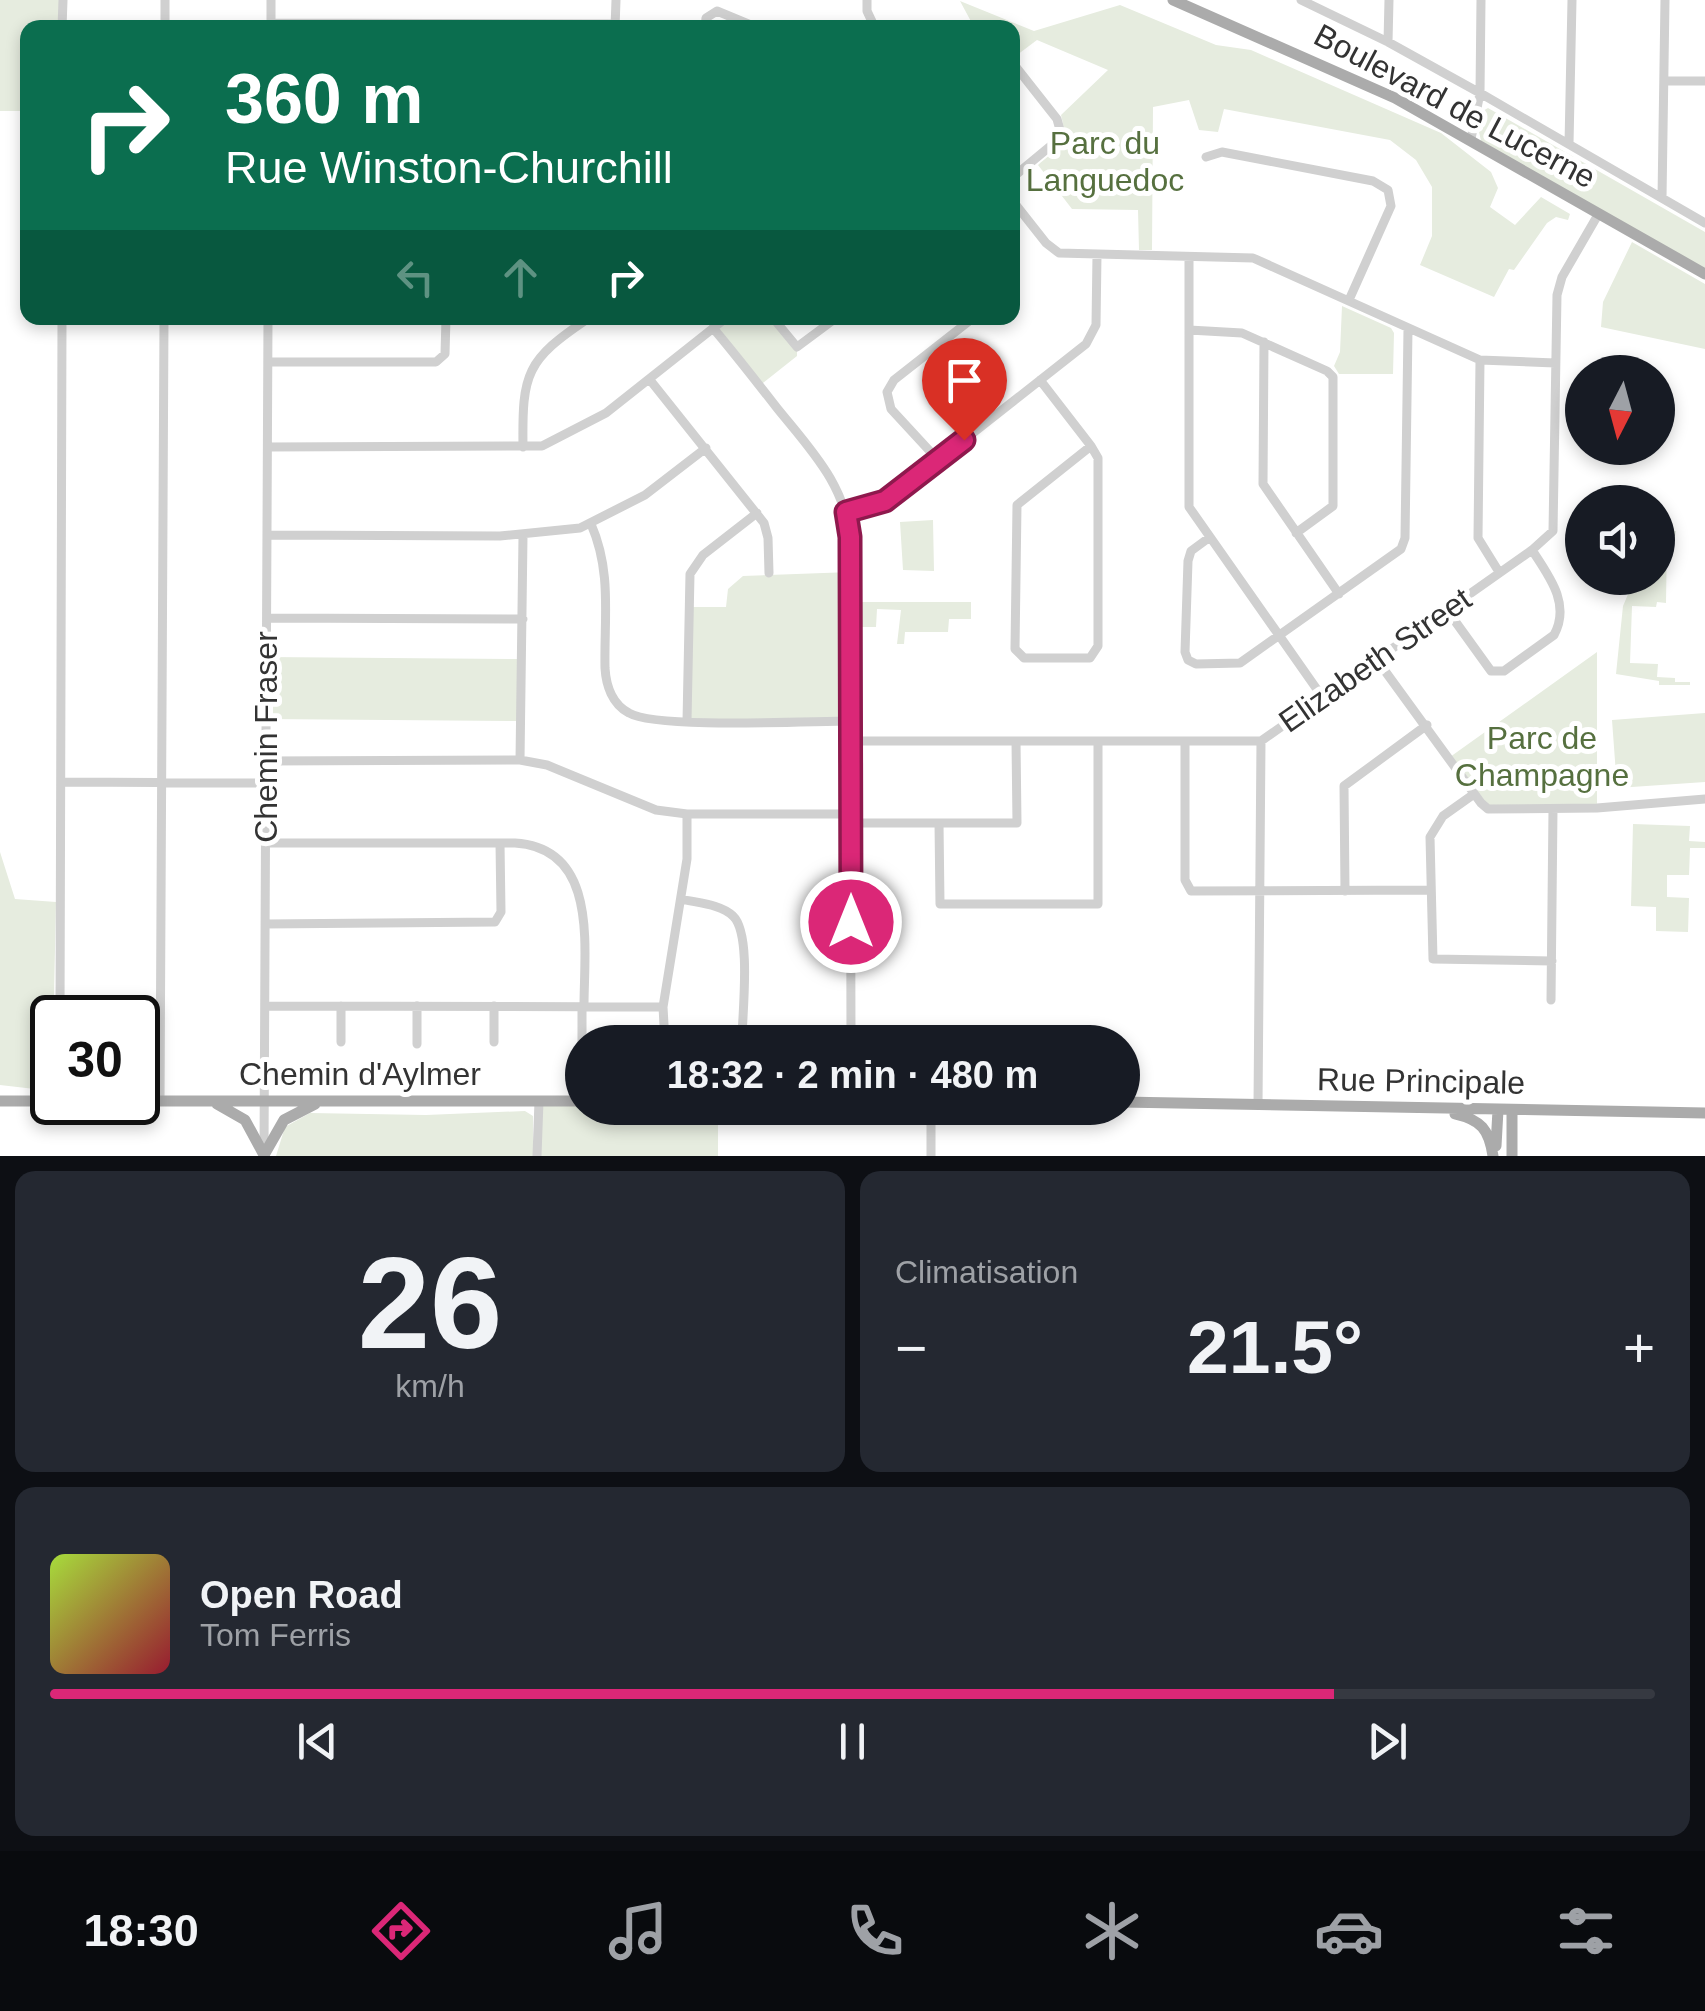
<!DOCTYPE html>
<html lang="fr">
<head>
<meta charset="utf-8">
<style>
  :root { --surface:#171b24; --page:#242831; --text:#f1f3f6; --muted:#9ea1a6; --line:#363941; --accent:#db2777 }
  body { margin:0; font-family:Arial,sans-serif; background:var(--page); color:var(--text); height:100vh; display:flex; flex-direction:column; font-size:38px; white-space:nowrap }
  * { box-sizing:border-box; margin:0 }
  p { font-size:32px; color:var(--muted) }
  .icon { flex:none; width:55px; height:55px; fill:none; stroke:currentColor; stroke-width:2; stroke-linecap:round; stroke-linejoin:round }
  .map { position:relative; height:1156px; overflow:hidden }
  .details { display:flex; flex-direction:column; gap:15px; padding:15px; background:#0d0f14; flex:1 }
  .details>* { flex:none }
  .hud { position:absolute; left:20px; top:20px; width:1000px; height:305px; border-radius:20px; box-shadow:0 5px 15px #0003; background:#0b6e4f; color:#fff; overflow:hidden }
  .needle { width:65px; rotate:186deg }
  .buttons { position:absolute; left:1565px; top:355px; display:grid; gap:20px }
  .buttons a { display:grid; place-items:center; width:110px; height:110px; border-radius:50%; background:var(--surface); box-shadow:0 5px 15px #0003; font-size:50px }
  .speed { position:absolute; left:30px; top:995px; display:flex; gap:20px; font-size:50px; font-weight:700; text-align:center }
  .speed>* { display:grid; place-content:center; width:130px; height:130px; border-radius:50%; background:var(--surface); box-shadow:0 5px 15px #0003; line-height:1 }
  .speed .limit { border:5px solid #111; border-radius:15px; background:#fff; color:#111 }
  .pin { position:absolute; display:grid; place-items:center; width:85px; height:85px; color:#fff; margin:-102px -42px; border-radius:50% 50% 50% 0; rotate:-45deg; box-shadow:0 0 10px #0007 }
  .pin .icon { rotate:45deg }
  .me { position:absolute; width:110px; margin:-55px; rotate:0deg; stroke-linejoin:round; filter:drop-shadow(0 0 8px #0008) }
  .turn { display:flex; align-items:center; gap:35px; height:210px; padding:0 40px; font-size:45px }
  .turn .icon { width:130px; height:130px; stroke-width:2.5 }
  .turn b { display:block; font-size:70px; line-height:85px }
  .lanes { display:flex; align-items:center; height:95px; padding:0 40px; background:#0003; justify-content:center; gap:50px; direction:ltr }
  .lanes .off { opacity:.35 }
  .big { font-size:75px; font-weight:800; line-height:1.1 }
  .details .widget { flex:1; display:flex; flex-direction:column; justify-content:center; gap:15px; min-width:0; padding:0 35px; border-radius:20px; background:var(--page) }
  .details .dial { align-items:center; gap:0 }
  .dial b { font-size:130px; line-height:1 }
  .song { display:flex; align-items:center; gap:30px }
  .cover { width:120px; height:120px; border-radius:15px; background:linear-gradient(135deg,hsl(80 70% 55%),hsl(350 70% 35%)) }
  .played { height:10px; border-radius:5px; background:linear-gradient(90deg,var(--accent) 80%,var(--line) 80%) }
  .keys { display:flex; justify-content:space-around; direction:ltr }
  .heat { display:flex; justify-content:space-between; align-items:center; font-size:55px; direction:ltr }
  .details .tiles { flex:1; display:grid; gap:15px; grid-template-columns:1fr 1fr }
  .widget:last-child { grid-column:span 2 }
  .trip { position:absolute; left:565px; top:1025px; width:575px; height:100px; border-radius:50px; background:var(--surface); box-shadow:0 5px 15px #0003; font-weight:800; line-height:100px; text-align:center }
  .menu { display:flex; height:160px; justify-content:space-around; align-items:center; background:#090b0e; color:var(--muted) }
  .menu .icon { width:70px; height:70px }
  .menu .selected { color:var(--accent) }
  .menu b { font-size:45px; color:var(--text) }
  .map>svg:first-child { display:block }
</style>
</head>
<body>
<div class="map">
<svg width="1705" height="1156" viewBox="0 0 1705 1156">
  <rect width="100%" height="100%" fill="#fff"/>
  <path fill="#e6ecdf" d="M0,0H63L62,27L28,28L27,111H0Z
    M960,1L1034,31L1120,5L1216,45L1251,50L1441,133L1491,172L1498,188L1490,207L1515,225L1541,197L1570,214L1568,220L1556,217L1547,223L1514,270L1509,269L1494,297L1420,265L1432,236V187L1416,160L1390,140L1224,109L1218,132L1199,130L1189,100L1153,107L1152,250H1139L1138,210L1072,209L1038,165C1060,146 1069,145 1061,115L1108,70L1037,40L1013,58L1012,28L974,27Z
    M1488,108L1705,232V273L1481,141L1478,127L1481,112Z
    M1632,242L1705,284V349L1601,327L1603,302Z
    M1342,306L1391,328L1394,333L1393,374H1339L1334,366L1340,352Z
    M726,318H773L797,347V356L759,386L713,328Z
    M933,520L934,571L903,570L900,522Z
    M1664,530L1676,531L1675,536L1667,537L1666,603L1657,602L1656,607L1632,606L1630,663L1658,664L1657,677L1675,678V682H1690V685H1659V681L1616,674L1623,606L1635,578H1658V551H1662Z
    M851,572L850,721H687V607H726L728,589L743,576Z
    M860,602H971V619H949L948,632H905L904,644H897L901,610L877,609L876,627H860Z
    M1597,652V808L1488,809L1450,757Z
    M267,657L523,659L522,721L266,719Z
    M1705,713V782L1617,788L1612,720Z
    M1633,824L1690,826L1689,841L1705,842V848H1690L1689,875H1667V897L1689,898L1688,932L1656,931V907L1631,906Z
    M0,852L15,899L56,902L52,1091L0,1085Z
    M539,1101H582V1108H718V1156H537Z
    M525,1111L533,1116V1156H276L285,1127L310,1113L426,1115Z"/>
  <g fill="none" stroke-linecap="round" stroke-linejoin="round">
    <path stroke="#d0d0d0" stroke-width="9" d="M271,0V25
      M867,0V11L875,28
      M1301,0L1388,42L1480,93L1705,223
      M271,23L615,24
      M62,28L63,0
      M165,28V0
      M615,28L616,0
      M705,28L706,18L717,11L758,28
      M1388,42L1389,0
      M1012,62L1057,119L1060,130L1053,144L1012,178
      M1665,81H1705
      M1471,139L1480,93L1481,0
      M1569,144L1572,0
      M1206,157L1222,152L1373,181L1388,190L1391,206L1349,300
      M1662,198L1665,0
      M1012,200L1046,243L1059,253L1253,258L1480,360L1555,363
      M1189,257V507L1323,698
      M773,318L797,347L836,318
      M713,328C735,354 756,381 777,408C810,449 848,487 850,543L851,1042
      M1189,330L1242,333L1327,371L1333,377V506L1296,533
      M1264,342L1263,484L1339,594
      M1480,360L1478,538L1499,572
      M268,362H436L445,354L446,318
      M650,380L764,523L768,538L769,573
      M1040,380L1091,446L1098,458V646L1090,658H1024L1015,649L1017,505L1091,446
      M268,447L542,446L606,413L726,318
      M523,447C522,373 526,360 589,318
      M938,460L891,409L887,392L894,380L973,318
      M846,512L893,496L1086,344L1096,325L1097,255
      M591,524C612,572 604,617 605,668C606,685 612,704 629,713C656,729 809,721 850,721
      M267,535L500,536L580,528L645,495L706,448
      M1210,537L1191,551L1188,561L1185,652L1188,660L1196,664L1240,663L1401,549L1405,538L1408,329
      M1447,610L1491,671H1504L1554,635C1571,604 1549,576 1532,550
      M267,618L523,619
      M1377,660L1481,803L1488,809L1597,808L1705,799
      M687,721L690,574L703,555L757,513
      M851,741H1261L1532,550L1553,531L1557,295L1562,277L1599,213
      M1185,741V880L1191,891L1430,890
      M520,760L523,536
      M266,761L520,760L547,765L656,810L687,814H851
      M61,782L266,783
      M1474,794L1443,816L1430,837L1433,959L1552,961
      M851,823H1017L1016,741
      M939,823L940,904H1098V741
      M266,843H515C599,848 584,948 584,1006
      M1345,891L1344,786L1427,725
      M681,899C697,903 721,904 733,916C752,934 742,1014 742,1041
      M265,924L495,922L501,912L500,843
      M1551,1000L1553,809
      M265,1006L663,1007
      M417,1006V1044
      M582,1006V1049
      M60,1018L62,318
      M665,1041H851
      M341,1042V1006
      M494,1042V1006
      M665,1042L663,1007L687,859V814
      M160,1101L164,318
      M1258,1105L1261,741
      M931,1108V1156
      M264,1153L268,318
      M537,1156L539,1101"/>
    <path stroke="#ababab" stroke-width="11" d="M1173,0L1395,98L1705,274
      M0,1101H52
      M138,1101H582
      M1122,1102L1705,1113
      M217,1104L245,1120L264,1155
      M1455,1114C1481,1120 1489,1129 1493,1156
      M1496,1146L1498,1110
      M264,1155L284,1120L315,1104
      M1512,1156V1111"/>
  </g>
  <g fill="none" stroke-linecap="round" stroke-linejoin="round">
    <defs>
      <path id="route" d="M851,922L850,537L846,512L885,501L964,440"/>
    </defs>
    <use href="#route" stroke="#8e194d" stroke-width="25"/>
    <use href="#route" stroke="#db2777" stroke-width="18"/>
  </g>
  <g text-anchor="middle" stroke-width="10" stroke-linejoin="round" paint-order="stroke">
    <g font-size="32" fill="#333" stroke="#fff">
      <text transform="translate(1455 106) rotate(28)" y="11">Boulevard de Lucerne</text>
      <text transform="translate(1375 660) rotate(-35)" y="11">Elizabeth Street</text>
      <text transform="translate(266 737) rotate(-90)" y="11">Chemin Fraser</text>
      <text x="360" y="1085">Chemin d'Aylmer</text>
      <text transform="translate(1421 1081) rotate(1)" y="11">Rue Principale</text>
    </g>
    <g font-size="32" fill="#56703f" stroke="#fff">
      <text x="1105" y="154">Parc du<tspan x="1105" dy="37">Languedoc</tspan></text>
      <text x="1542" y="749">Parc de<tspan x="1542" dy="37">Champagne</tspan></text>
    </g>
  </g>
</svg>
<div class="buttons">
<a><svg class="needle" viewBox="-14 -14 28 28"><path d="M0-13l5 13h-10z" fill="#e53935"/><path d="M0 13l5-13h-10z" fill="#9ea1a6"/></svg></a>
<a><svg class="icon" aria-label="sound" viewBox="0 0 24 24"><path d="M4 9h4l5-4v14l-5-4H4zM17 9q2 3 0 6"/></svg></a>
</div>
<div class="speed"><div class="limit">30</div></div>
<div class="pin" style="left:964px;top:440px;background:#d93025"><svg class="icon" aria-label="arrive" viewBox="0 0 24 24"><path d="M6 21V4h12l-3 4 3 4H6"/></svg></div>
<svg class="me" style="left:851px;top:922px" viewBox="-20 -20 40 40"><circle r="17" fill="#db2777" stroke="#fff" stroke-width="3"/><path d="M0-11L8 9 0 5-8 9z" fill="#fff"/></svg>
<div class="trip">18:32 · 2 min · 480 m</div>
<div class="hud">
<div class="turn"><svg class="icon" aria-label="right" viewBox="0 0 24 24"><path d="M7 20v-9h11M14 6l5 5-5 5"/></svg><div><b>360 m</b>Rue Winston-Churchill</div></div>
<div class="lanes"><svg class="icon off" aria-label="left" viewBox="0 0 24 24"><path d="M17 20v-9H6M10 6l-5 5 5 5"/></svg><svg class="icon off" aria-label="ahead" viewBox="0 0 24 24"><path d="M12 20V5M6 11l6-6 6 6"/></svg><svg class="icon" aria-label="right" viewBox="0 0 24 24"><path d="M7 20v-9h11M14 6l5 5-5 5"/></svg></div>
</div>
</div>
<section class="details">
<div class="tiles">
<div class="widget dial"><b>26</b><p>km/h</p></div>
<div class="widget"><p>Climatisation</p>
<div class="heat"><a>−</a><b class="big">21.5°</b><a>+</a></div>
</div>
<div class="widget">
<div class="song"><i class="cover"></i><div><b>Open Road</b><p>Tom Ferris</p></div></div>
<div class="played"></div>
<div class="keys"><svg class="icon" aria-label="previous" viewBox="0 0 24 24"><path d="M18 5L8 12l10 7zM5 5v14"/></svg><svg class="icon" aria-label="pause" viewBox="0 0 24 24"><path d="M8 5v14M16 5v14"/></svg><svg class="icon" aria-label="next" viewBox="0 0 24 24"><path d="M6 5l10 7-10 7zM19 5v14"/></svg></div>
</div>
</div>
</section>
<nav class="menu">
<b>18:30</b>
<svg class="icon selected" aria-label="directions" viewBox="0 0 24 24"><path d="M12 3l9 9-9 9-9-9zM9 14v-3h6M13 9l2 2-2 2"/></svg>
<svg class="icon" aria-label="music" viewBox="0 0 24 24"><path d="M9 18V5l10-2v13"/><circle cx="6" cy="18" r="3"/><circle cx="16" cy="16" r="3"/></svg>
<svg class="icon" aria-label="phone" viewBox="0 0 24 24"><path d="M5 4h4l2 5-3 2q2 4 5 5l2-3 5 2v4C11 20 4 13 5 4z"/></svg>
<svg class="icon" aria-label="climate" viewBox="0 0 24 24"><path d="M12 3v18M4 7l16 10M4 17L20 7"/></svg>
<svg class="icon" aria-label="car" viewBox="0 0 24 24"><path d="M5 17H2v-5l4-1 3-4h7l3 4 3 1v5h-3M9 17h6M6 11h13"/><circle cx="7" cy="17" r="2"/><circle cx="17" cy="17" r="2"/></svg>
<svg class="icon" aria-label="filters" viewBox="0 0 24 24"><path d="M4 7h16M4 17h16"/><circle cx="9" cy="7" r="2"/><circle cx="15" cy="17" r="2"/></svg>
</nav>
</body>
</html>
